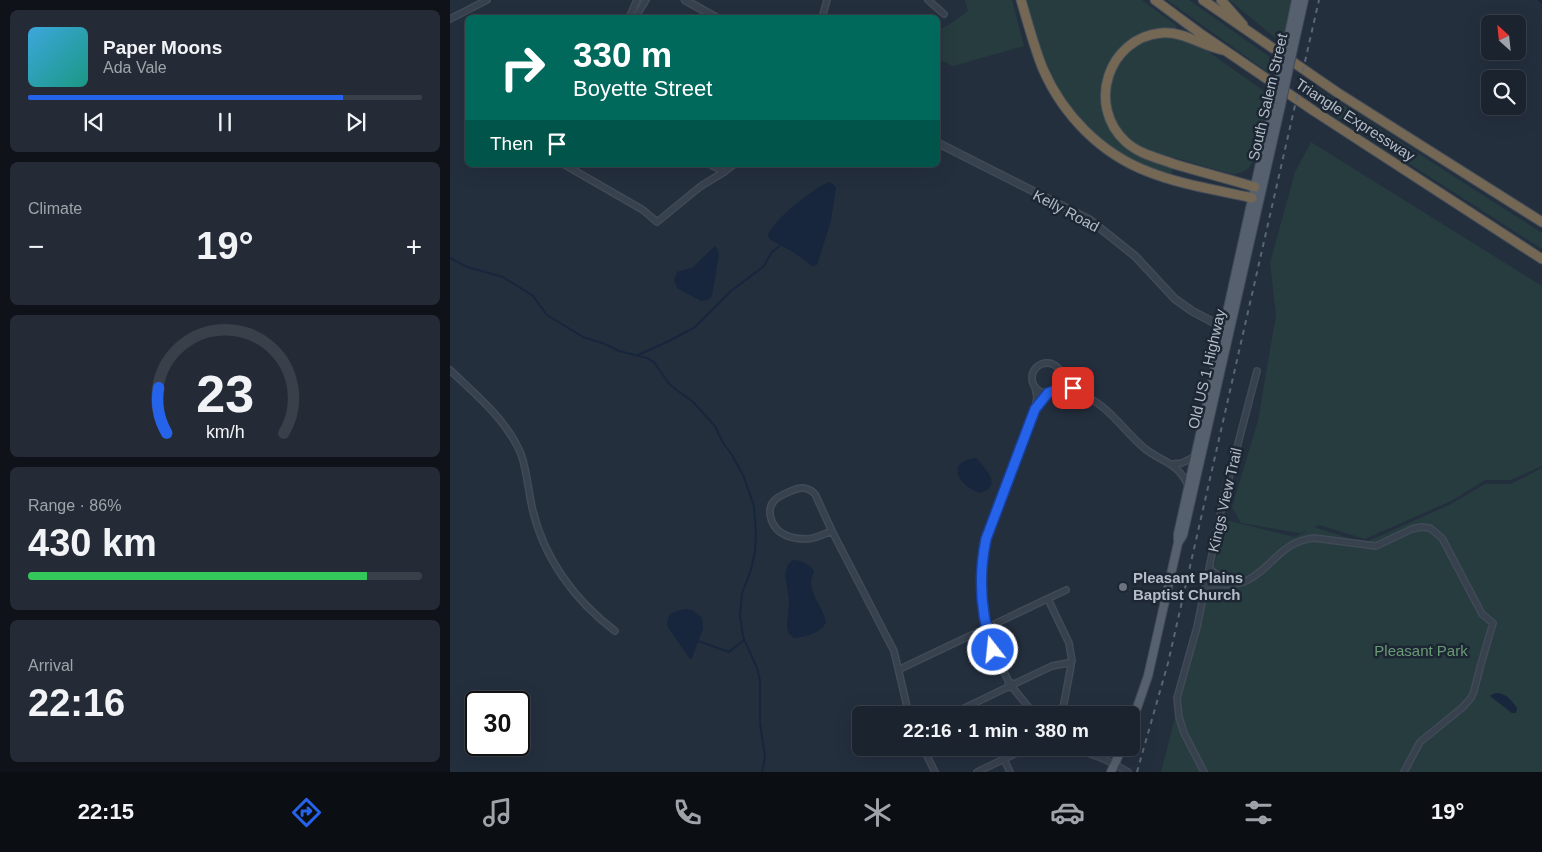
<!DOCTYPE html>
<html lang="en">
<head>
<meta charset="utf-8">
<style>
  :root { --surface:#1b232e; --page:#242b36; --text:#f1f3f6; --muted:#a0a4aa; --line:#39404a; --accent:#2563eb }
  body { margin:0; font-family:Helvetica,sans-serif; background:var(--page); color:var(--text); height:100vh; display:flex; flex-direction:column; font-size:19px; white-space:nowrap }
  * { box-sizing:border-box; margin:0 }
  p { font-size:16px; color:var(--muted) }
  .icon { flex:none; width:28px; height:28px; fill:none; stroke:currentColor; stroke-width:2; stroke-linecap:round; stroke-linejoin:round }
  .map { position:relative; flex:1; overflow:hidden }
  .drawer { display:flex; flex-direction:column; gap:10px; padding:10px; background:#0f1319; width:450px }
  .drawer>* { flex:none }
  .top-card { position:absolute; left:15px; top:15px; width:475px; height:152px; border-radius:8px; box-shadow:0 5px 20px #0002,0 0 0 1px var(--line); background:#00695c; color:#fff; overflow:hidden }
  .needle { width:32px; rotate:333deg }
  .controls { position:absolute; left:1031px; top:15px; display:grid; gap:10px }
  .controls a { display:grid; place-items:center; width:45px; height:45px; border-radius:8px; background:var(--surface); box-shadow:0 5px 20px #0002,0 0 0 1px var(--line); font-size:25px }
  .speed { position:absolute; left:15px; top:691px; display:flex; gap:10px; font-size:25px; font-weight:700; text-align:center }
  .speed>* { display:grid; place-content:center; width:65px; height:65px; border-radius:50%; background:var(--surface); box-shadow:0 5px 20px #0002,0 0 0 1px var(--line); line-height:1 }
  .speed .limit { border:2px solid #111; border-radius:8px; background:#fff; color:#111 }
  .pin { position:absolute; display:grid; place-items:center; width:42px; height:42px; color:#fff; margin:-21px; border-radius:10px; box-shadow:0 2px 8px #0006 }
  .me { position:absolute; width:55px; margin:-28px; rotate:344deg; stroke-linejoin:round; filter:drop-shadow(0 0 4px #0008) }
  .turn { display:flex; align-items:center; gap:18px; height:105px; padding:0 25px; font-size:22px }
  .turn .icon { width:65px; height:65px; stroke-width:2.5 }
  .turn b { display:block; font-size:35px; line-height:42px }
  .then { display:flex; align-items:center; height:48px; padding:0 25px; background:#0003; gap:10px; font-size:19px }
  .big { font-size:38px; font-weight:600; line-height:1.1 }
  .drawer .tile { flex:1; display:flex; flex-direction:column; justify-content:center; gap:8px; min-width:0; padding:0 18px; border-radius:8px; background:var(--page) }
  .drawer .dial { align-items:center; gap:0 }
  .dial svg { height:130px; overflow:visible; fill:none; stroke:var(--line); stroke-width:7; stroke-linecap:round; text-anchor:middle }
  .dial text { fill:var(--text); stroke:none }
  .song { display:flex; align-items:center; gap:15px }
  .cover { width:60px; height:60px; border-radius:8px; background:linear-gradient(135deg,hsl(200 70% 55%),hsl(170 70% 35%)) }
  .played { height:5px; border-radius:2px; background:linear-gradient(90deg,var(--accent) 80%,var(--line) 80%) }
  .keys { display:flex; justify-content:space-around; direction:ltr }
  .heat { display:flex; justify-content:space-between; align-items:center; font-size:28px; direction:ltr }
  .charge { height:8px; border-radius:4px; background:linear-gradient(90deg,#34c759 86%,var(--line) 0) }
  .trip { position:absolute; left:402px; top:706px; width:288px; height:50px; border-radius:8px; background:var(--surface); box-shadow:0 5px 20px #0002,0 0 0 1px var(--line); font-weight:600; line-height:50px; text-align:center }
  .dock { display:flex; height:80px; justify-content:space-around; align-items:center; background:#0b0e12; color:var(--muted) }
  .dock .icon { width:35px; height:35px }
  .dock .selected { color:var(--accent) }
  .dock b { font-size:22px; color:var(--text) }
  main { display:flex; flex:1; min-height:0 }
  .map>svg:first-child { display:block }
</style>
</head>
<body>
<main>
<section class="drawer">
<div class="tile">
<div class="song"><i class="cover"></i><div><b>Paper Moons</b><p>Ada Vale</p></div></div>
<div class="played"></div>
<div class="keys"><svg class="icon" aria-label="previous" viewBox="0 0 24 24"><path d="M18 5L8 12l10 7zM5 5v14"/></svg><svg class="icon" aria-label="pause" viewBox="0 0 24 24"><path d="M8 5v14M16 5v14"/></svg><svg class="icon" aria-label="next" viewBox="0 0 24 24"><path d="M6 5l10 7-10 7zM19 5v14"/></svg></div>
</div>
<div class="tile"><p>Climate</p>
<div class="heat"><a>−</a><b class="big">19°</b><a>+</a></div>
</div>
<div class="tile dial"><svg viewBox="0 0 100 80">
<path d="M14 69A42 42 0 1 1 86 69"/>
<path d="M14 69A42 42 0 0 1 9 41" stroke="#2563eb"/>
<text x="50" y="56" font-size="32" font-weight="700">23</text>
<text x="50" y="72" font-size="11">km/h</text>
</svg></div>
<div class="tile"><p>Range · 86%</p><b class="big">430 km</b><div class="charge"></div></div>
<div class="tile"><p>Arrival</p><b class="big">22:16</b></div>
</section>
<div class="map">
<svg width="1092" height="772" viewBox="0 0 1092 772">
  <rect width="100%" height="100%" fill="#242f3e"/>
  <path fill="#263c3f" d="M515,0H562L574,46L503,66L488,59V31L503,22L518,11Z
    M574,0H692L727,26L725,30C714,33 681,41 673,46C650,62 642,117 666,136C671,139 677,142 683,145C696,152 710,159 724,166L721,176C661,159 619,119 594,62C585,43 581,20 574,0Z
    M717,0H739L827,62L819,73Z
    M779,0H843L833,44Z
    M723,36L746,43L821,96L804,159C799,169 794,174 782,174L690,148L679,140L663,120L657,94L663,69L678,51L701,38Z
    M865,87L1092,233V249L857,98Z
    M861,142L1092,286V466L1061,480H1035L1001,501L915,539L869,525L864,527L914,543L999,505L1035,484H1061L1092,468V772H711L776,520L844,537L857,531L850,533L791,523L782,507L808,421L826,315L820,263L845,172Z"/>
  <path fill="#17263c" d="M379,182L382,183L386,187L381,221L367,265L362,266L343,252L319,239L318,234C327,217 361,190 379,182Z
    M265,246L268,250L269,255L262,296L258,300L251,301L227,288L224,280L227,272L243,267Z
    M526,458C535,468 554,486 530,493C509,486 494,462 526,458Z
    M343,560C352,560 359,564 364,571C354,592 373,603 376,623C369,633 356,637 344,638L339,634L337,627L339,601L335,574L338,564Z
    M235,609L243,610L252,618L253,629L242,658L240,659L217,626C218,612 222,612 235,609Z
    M1047,693C1057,694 1061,700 1067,708L1066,713H1062L1040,696L1043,694Z"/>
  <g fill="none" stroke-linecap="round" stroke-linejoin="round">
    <path stroke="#17263c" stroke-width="2" d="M1089,0L1092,3
      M0,258L17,267L53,277L83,296L97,315L133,337L155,344L169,351L197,358L204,362L220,385L243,402L265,426L272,441L282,455L293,475L304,506L306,534L305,551L301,570L292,593L290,615L293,637L307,668L310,681V723L315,757L312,772
      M188,355L219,341L245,327L281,291L313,267L322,252L332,244
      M248,641L279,652L294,640"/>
    <defs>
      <path id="minor" d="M478,0L494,14
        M131,18H134
        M179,18L187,0
        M185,18L196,0
        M372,18L377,0
        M0,19L37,0
        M115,165L193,210L207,222L251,186L274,172L283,165
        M261,165L274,172
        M582 378a15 15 0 1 1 30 0a15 15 0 1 1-30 0Z
        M0,370C26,395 57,420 71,454C77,471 78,489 82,507C93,557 124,600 165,631
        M612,376C626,393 640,396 655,409C669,421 680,436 694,448C713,463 726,461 738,485
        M606,390L627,393
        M585,408L598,393
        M723,464L732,463L744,457
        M382,531C374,534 365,539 356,539C348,539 337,537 330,532C321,525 316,510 324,501C328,496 335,494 341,491C350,487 357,486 365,494L382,531L444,651L459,715
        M760,569C773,582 782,574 792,582
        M756,586C772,582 783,588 798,580C824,566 830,542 864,538L926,546L962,529L971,527L980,528L992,538L1032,614L1043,623L1031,664L1024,691L1021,698L1013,707L970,742L954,772
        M598,599L619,643L622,661
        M450,669L616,590
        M559,682C534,635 524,592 536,539L585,409L587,397L585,387
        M564,684L602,666L618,663
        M563,688L558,687L559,682L564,684L563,688L585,715
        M500,715L558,687
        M610,715L614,703L621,666
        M473,748L485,772
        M630,748C638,755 647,755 656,760C664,764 671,768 678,772
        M630,748C640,748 647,750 653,758
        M554,759L560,772
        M527,772L577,748
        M754,772L734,733L729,717L727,698L747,627L773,501L807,371"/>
      <path id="tertiary" d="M235,0L267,18
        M488,143L640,220L685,256L725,299L742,311L776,329"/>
      <path id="primary" d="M837,44L846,0
        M843,49L854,0
        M728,540V534L824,100
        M681,725L698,676L728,543L733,535L741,500L831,105
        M661,772L672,748"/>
      <path id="motorway" d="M571,0C578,23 584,47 593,69C613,115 651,154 699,172C732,185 768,190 802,198
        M705,0L751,34L864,111L1092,259
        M753,0L888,93L1092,222
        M771,0L793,25
        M773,50C752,46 734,31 711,33C658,38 636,106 676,142C689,154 708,158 724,164C751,172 778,179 805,187"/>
    </defs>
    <use href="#minor" stroke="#414a57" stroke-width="8"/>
    <use href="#tertiary" stroke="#414a57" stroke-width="9"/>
    <use href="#primary" stroke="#414a57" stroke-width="10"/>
    <use href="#motorway" stroke="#434c59" stroke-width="11"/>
    <use href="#minor" stroke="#38414e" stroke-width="5"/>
    <use href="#tertiary" stroke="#38414e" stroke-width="6"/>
    <use href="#primary" stroke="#56606e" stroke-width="8"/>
    <use href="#motorway" stroke="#746855" stroke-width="9"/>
    <path stroke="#5a6575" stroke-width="2" stroke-dasharray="5 5" stroke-linecap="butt" d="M687,772L718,663L869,0"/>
    <defs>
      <path id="primary-bridge" d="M824,100L837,44
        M831,105L843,49"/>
    </defs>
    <use href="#primary-bridge" stroke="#414a57" stroke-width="10" stroke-linecap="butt"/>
    <use href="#primary-bridge" stroke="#56606e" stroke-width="8"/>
  </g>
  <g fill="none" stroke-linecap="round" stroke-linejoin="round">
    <defs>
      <path id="route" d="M543,650C530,613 528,578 536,539L585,409L598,393L606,390L630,393L623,388"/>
    </defs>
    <use href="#route" stroke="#184099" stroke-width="12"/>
    <use href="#route" stroke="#2563eb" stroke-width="9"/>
  </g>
  <circle fill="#6b7280" stroke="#1d2633" stroke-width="2" cx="673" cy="587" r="5"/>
  <g text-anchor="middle" stroke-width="5" stroke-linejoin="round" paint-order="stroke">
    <g font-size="15" fill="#b4bcc9" stroke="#1d2633">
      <text transform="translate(818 97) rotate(-77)" y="5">South Salem Street</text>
      <text transform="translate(905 120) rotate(33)" y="5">Triangle Expressway</text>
      <text transform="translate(616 211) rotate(28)" y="5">Kelly Road</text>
      <text transform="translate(757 369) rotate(-77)" y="5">Old US 1 Highway</text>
      <text transform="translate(775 500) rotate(-77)" y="5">Kings View Trail</text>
    </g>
    <g font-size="15" font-weight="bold" fill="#b4bcc9" stroke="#1d2633" text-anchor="start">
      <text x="683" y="583">Pleasant Plains<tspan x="683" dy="17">Baptist Church</tspan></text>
    </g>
    <g font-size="15" fill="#6b9a76" stroke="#1d2633">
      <text x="971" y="656">Pleasant Park</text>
    </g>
  </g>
</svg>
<div class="controls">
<a><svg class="needle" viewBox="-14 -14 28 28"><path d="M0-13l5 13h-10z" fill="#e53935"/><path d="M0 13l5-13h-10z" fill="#a0a4aa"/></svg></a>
<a><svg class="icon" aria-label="search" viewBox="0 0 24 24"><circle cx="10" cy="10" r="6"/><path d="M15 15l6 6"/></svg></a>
</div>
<div class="speed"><div class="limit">30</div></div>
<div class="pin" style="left:623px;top:388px;background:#d93025"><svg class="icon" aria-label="arrive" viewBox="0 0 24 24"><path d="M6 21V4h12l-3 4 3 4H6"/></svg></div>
<svg class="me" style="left:543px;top:650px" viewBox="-20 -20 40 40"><circle r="17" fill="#2563eb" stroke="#fff" stroke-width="3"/><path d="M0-11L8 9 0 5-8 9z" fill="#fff"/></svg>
<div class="trip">22:16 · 1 min · 380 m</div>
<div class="top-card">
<div class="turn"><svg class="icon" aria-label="right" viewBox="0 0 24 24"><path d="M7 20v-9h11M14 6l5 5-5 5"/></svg><div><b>330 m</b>Boyette Street</div></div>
<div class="then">Then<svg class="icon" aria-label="arrive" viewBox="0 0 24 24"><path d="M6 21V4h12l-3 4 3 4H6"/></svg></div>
</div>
</div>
</main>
<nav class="dock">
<b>22:15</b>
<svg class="icon selected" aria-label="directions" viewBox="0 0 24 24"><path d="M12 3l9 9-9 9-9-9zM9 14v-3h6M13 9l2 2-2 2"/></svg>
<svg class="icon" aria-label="music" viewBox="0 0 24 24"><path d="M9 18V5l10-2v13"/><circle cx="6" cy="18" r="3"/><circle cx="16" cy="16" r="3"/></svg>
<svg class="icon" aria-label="phone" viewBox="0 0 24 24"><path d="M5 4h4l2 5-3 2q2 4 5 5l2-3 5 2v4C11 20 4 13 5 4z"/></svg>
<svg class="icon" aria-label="climate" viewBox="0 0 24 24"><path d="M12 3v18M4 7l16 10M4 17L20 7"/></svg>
<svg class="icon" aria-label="car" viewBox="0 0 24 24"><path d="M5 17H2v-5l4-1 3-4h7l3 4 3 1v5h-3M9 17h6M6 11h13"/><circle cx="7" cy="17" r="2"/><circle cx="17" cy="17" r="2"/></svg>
<svg class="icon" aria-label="filters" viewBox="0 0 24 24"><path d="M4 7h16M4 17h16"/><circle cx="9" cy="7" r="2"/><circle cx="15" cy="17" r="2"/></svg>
<b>19°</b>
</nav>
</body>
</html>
